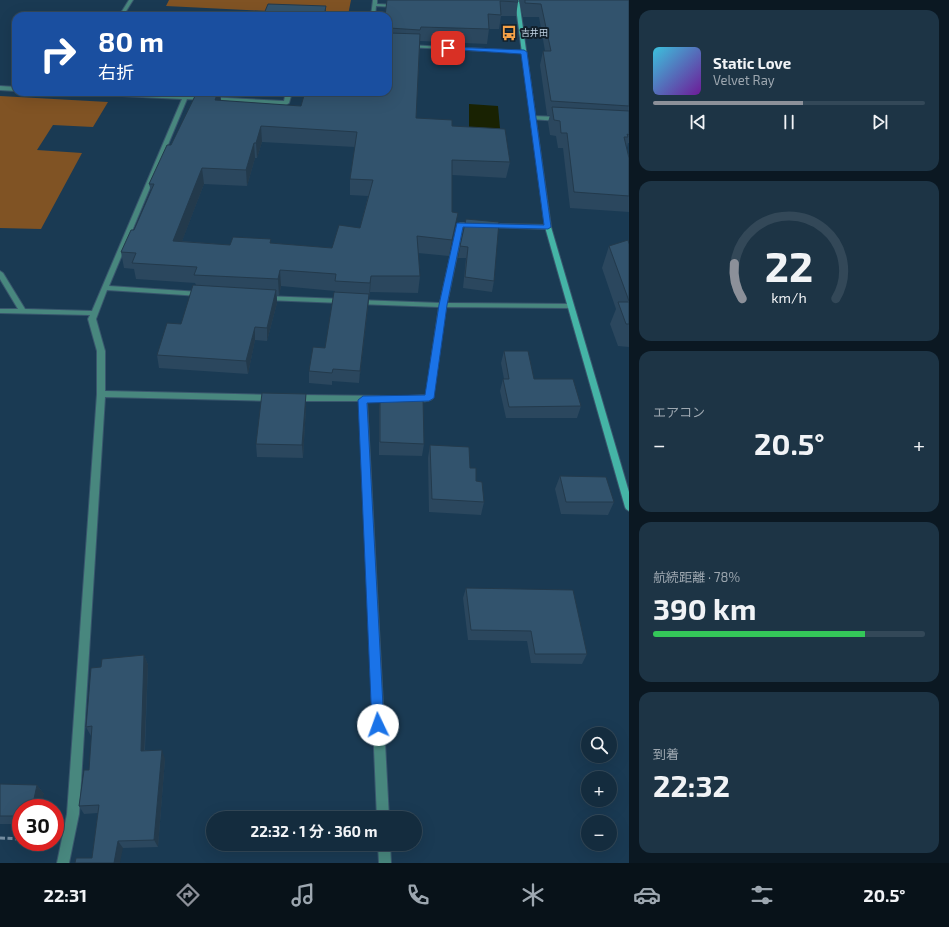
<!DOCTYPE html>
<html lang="ja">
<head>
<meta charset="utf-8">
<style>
  :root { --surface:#142c3e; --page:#1d3445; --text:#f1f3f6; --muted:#9da7b0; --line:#334858; --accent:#8c9099 }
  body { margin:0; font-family:"Exo 2","Noto Sans JP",sans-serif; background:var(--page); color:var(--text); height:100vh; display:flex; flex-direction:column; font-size:15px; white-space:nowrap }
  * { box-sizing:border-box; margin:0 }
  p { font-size:13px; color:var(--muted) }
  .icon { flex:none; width:22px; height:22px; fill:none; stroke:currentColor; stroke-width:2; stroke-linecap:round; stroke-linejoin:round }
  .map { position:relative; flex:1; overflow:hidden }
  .side { display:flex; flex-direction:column; gap:10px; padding:10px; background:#0b1822; width:320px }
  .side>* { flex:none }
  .top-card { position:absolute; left:12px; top:12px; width:380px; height:84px; border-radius:12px; box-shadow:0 4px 16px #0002,0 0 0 1px var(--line); background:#1a4fa0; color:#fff; overflow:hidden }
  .buttons { position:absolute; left:581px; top:727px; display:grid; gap:8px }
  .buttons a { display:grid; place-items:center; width:36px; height:36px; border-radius:50%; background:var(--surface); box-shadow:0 4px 16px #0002,0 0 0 1px var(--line); font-size:20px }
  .speed { position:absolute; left:12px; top:799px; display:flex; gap:8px; font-size:20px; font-weight:700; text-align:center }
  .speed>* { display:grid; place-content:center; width:52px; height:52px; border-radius:50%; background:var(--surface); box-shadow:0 4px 16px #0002,0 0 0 1px var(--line); line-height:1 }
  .speed .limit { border:6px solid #d22; background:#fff; color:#111 }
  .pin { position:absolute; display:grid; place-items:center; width:34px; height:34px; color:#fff; margin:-17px; border-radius:8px; box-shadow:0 2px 6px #0006 }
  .me { position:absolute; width:44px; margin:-22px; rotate:357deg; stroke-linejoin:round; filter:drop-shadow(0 0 3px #0008) }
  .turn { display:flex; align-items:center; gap:14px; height:84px; padding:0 20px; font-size:18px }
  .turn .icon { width:52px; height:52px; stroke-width:2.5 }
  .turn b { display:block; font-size:28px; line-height:34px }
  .big { font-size:30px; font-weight:700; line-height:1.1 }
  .side .tile { flex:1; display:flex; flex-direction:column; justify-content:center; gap:6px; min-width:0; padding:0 14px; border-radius:12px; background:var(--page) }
  .side .dial { align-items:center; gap:0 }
  .dial svg { height:104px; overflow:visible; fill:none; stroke:var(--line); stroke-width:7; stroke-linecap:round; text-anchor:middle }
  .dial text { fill:var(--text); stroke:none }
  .song { display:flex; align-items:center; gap:12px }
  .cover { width:48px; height:48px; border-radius:6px; background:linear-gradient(135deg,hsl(190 70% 55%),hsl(280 70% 35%)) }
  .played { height:4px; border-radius:2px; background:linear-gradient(90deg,var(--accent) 55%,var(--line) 55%) }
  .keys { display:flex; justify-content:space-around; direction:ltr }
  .heat { display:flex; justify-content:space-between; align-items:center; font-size:22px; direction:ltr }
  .charge { height:6px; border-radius:3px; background:linear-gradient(90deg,#34c759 78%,var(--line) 0) }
  .trip { position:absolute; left:206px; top:811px; width:216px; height:40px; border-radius:20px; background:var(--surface); box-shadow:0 4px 16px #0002,0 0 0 1px var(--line); font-weight:700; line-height:40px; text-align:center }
  .tab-bar { display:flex; height:64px; justify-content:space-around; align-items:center; background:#081219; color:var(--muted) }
  .tab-bar .icon { width:28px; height:28px }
  .tab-bar .current { color:var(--accent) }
  .tab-bar b { font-size:18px; color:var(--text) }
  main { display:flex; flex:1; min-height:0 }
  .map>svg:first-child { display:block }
</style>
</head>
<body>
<main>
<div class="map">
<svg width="629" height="863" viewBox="0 0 629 863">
  <rect width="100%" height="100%" fill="#1a3a53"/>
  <path fill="#805324" d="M169,0H351L348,15L166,6Z
    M0,96L108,102L93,127L53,125L37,150L82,153L41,229L0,228Z"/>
  <path fill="#192202" d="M469,104L498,106L501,140L469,138Z"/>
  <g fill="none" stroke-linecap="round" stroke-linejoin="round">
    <defs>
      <path id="street" d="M129,0H133L123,16H119Z
        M373,0H377V4L396,5L398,6L396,7L376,6L375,16H371Z
        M388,44L524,51L526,52L524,53L388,46Z
        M0,86L16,87V91L0,90Z
        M79,92H111L284,101L286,92H292L289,103L286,105L187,99L109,286L200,292L203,294L200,296L107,290L96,319L105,351V391L272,395L276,398L272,401L105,397L79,814L69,863H57L67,814L97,394V351L88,319L90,315L0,313V309H18L0,279V271L3,273L25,309L92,311L182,99L82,94Z
        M532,116L560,117L563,119L560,121L530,119V117Z
        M460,223H475L478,225L475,227H463L447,303L571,304L574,306L571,308L446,307L433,398C428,403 416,402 409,400L408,398L409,396L426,395L439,307L358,304L355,302L358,300L440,303L457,225Z
        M489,224L548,225L551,227L548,229L487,227V225Z
        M264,296L342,299L345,301L342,303L266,300H264L263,298Z
        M296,395L390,396L394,399L390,402H367L389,818H377L359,401H296L292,398Z
        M378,844H390L391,863H379Z"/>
      <path id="secondary" d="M515,0H519L551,227L629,492V511L626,509L625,507L545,227Z"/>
    </defs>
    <use href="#street" stroke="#39566d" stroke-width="2"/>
    <use href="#secondary" stroke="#39566d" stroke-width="2"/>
    <path stroke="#758ea2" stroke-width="3" stroke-dasharray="5 2.5" stroke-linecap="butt" d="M0,838L21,839"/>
    <use href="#street" fill="#48877e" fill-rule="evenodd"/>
    <use href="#secondary" fill="#45b4a6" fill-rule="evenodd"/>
  </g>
  <path fill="#2b475e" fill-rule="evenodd" d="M387,0H518V2L516,16H501L499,29H489L487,44L420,41L416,118L452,126L510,162L506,178L452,175V212L455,229L449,256L418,253L420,276L418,293L370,292L369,299L359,383L332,381V385L309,383V371L325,348L335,291L281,286L279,296H277V303L267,341L255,340L248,374L159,368L157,355L181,324L196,285L195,283L136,279L134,269L124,268L121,252L134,230L151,191L149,184L171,145L197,92H220L221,101L301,106L388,92ZM262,142L355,147L350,179V195L368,196L360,228L332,248L271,243L230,245L182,241L204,184L247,186L255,158H257Z
    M519,0H629V143H628L627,148L629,158V212L570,208L563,148H558L556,136L550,135L548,122L550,115H547L540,65L543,51H545L539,17H523Z
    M466,219L494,281L492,292L463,288L466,258H458Z
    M629,244V347L618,346L610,324L616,309L602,268L609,246Z
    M504,351L534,379L581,406L577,418H506L500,391L503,379H504L501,363Z
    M306,394V407L303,458L257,457L256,444Z
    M380,396L424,444L422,456L379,455V409Z
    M430,445L470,468L476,481L484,502L481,515L429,512L428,458Z
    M560,476L614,502L608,515L561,514L555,489Z
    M466,588L587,654L582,664L531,663L527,641L468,640L463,598Z
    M144,655L148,665L145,750L165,759L158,847L123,848L92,858L98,813L84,814L79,806L89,770L92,736H91L86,727L101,667Z
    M0,784L37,785L44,794L21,808V824H0Z"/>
  <path fill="#233a4c" d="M326,6V16H324Z
    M218,92H220L221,103L215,100Z
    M261,126L262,142L257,158L256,143Z
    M254,143L255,158L247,186L246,170Z
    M202,168L204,184L176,257L173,241Z
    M458,213L455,229L449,256L452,240Z
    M280,270L281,286L279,296L278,279Z
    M371,276L370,292L369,299L370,283Z
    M276,290L277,303L267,341V328Z
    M369,294L368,306L359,383L360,371Z
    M255,327V340L248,374L246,361Z
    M306,394V407L303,458L302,445Z
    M144,655L148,665L144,759L141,751Z
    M162,750L165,759L158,847L154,840Z
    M37,785L44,794L41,808H32Z
    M118,841L123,848L120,863H114Z"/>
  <path fill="#32536d" stroke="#233a4c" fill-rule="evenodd" d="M387,0H518V2L500,1L501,15L488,14L489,29L421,27L420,30L389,28L388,29V16H385Z
    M525,0H629V106L551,101L543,51H551L541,4L525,3Z
    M268,4L326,6L324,16H263Z
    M388,31L389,33L420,34L416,118L452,120V126L505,129L510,162L452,160V212L458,213L452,240L417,236L420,276H371L370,283L335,281L336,274L280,270L278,279L194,275L197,267L132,263L136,253L121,252L131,230H134L154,184H149L167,145H171L197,92H218L215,100L301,106L305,92H388ZM261,126L357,132L350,179L373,180L360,228L339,225L332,248L270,243L271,239L233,237L230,245L173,241L202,168L246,170L254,143H256Z
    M552,107L629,111V135L627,134L628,137H624L629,158V196L574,192L567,133H561L560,121L554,120Z
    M466,219L499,222L494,281L465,277L468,247L460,246Z
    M628,240L629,244V301L609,246Z
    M193,285L276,290L267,328L255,327L246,361L157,355L167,323L181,324Z
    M334,292L369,294L360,371L333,369L332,373L309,371L313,347L325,348Z
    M618,302H629V324H626Z
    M504,351H528L534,379H573L581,406L509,407L503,379H509Z
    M262,393L306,394L302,445L256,444Z
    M380,396L423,398L424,444L380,442Z
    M430,445L469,447L470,468H476V481L482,482L484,502L432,499Z
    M560,476L606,477L614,502H566Z
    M466,588L573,590L587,654H535L531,631L471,630Z
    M144,655L141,751L162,750L154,840L118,841L114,863H75L76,858H92L99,805L79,806L84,770H89L92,726L86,727L91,668L101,667L102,659Z
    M0,784L37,785L32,808H21V816H0Z"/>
  <path fill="#1a73e8" stroke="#114b97" d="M448,47L524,50L527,52L551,227L548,229L463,227L447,305L434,398L429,401L367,403L384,725L383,729L378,731L374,729L372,725L358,400L363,396L425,395L439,305L457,223L544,225L521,54L446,49Z"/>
  <defs>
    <symbol id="bus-bare" viewBox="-9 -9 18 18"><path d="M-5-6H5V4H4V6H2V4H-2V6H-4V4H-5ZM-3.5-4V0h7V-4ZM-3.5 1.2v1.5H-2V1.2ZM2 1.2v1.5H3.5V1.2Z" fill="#f6a248" stroke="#12202b" stroke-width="2.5" paint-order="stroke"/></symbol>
  </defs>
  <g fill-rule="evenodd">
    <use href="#bus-bare" x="498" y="22" width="22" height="22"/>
  </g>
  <g text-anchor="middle" stroke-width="4" stroke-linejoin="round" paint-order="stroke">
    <g font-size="9" fill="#c4d6e6" stroke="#12202b" text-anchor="start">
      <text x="521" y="36">吉井田</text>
    </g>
  </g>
</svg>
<div class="buttons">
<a><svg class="icon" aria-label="search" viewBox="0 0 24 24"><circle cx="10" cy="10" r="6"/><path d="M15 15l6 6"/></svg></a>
<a>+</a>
<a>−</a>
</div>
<div class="speed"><div class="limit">30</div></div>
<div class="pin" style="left:448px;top:48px;background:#d93025"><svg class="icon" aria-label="arrive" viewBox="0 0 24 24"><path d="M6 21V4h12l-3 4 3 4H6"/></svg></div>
<svg class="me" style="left:378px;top:725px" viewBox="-20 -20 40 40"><circle r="19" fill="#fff"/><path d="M0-13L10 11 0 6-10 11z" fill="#1a73e8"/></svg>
<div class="trip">22:32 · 1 分 · 360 m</div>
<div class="top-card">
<div class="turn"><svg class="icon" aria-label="right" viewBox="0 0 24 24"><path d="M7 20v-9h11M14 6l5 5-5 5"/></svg><div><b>80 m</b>右折</div></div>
</div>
</div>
<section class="side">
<div class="tile">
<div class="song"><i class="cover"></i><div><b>Static Love</b><p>Velvet Ray</p></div></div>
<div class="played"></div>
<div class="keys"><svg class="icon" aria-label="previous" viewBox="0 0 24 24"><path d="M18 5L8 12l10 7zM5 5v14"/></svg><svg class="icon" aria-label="pause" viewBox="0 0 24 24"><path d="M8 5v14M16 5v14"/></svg><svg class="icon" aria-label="next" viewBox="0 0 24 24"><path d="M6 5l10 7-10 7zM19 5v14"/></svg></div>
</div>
<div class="tile dial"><svg viewBox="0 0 100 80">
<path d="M14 69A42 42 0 1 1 86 69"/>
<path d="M14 69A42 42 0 0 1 8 42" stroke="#8c9099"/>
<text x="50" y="56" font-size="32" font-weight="700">22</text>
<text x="50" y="72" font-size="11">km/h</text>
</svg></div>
<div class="tile"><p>エアコン</p>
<div class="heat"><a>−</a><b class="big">20.5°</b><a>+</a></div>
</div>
<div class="tile"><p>航続距離 · 78%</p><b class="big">390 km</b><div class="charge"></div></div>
<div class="tile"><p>到着</p><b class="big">22:32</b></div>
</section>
</main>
<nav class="tab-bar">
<b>22:31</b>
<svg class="icon current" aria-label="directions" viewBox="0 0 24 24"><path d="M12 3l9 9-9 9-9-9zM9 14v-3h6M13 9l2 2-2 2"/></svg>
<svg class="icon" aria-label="music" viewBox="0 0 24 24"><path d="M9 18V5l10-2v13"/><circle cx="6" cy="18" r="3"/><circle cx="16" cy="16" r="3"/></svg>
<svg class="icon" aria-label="phone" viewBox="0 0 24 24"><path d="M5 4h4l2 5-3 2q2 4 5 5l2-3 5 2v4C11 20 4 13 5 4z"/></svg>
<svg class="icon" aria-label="climate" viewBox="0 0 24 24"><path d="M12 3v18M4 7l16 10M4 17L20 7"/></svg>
<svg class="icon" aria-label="car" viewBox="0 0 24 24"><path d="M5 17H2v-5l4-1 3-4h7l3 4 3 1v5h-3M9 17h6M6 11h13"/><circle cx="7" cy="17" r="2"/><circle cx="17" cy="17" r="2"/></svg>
<svg class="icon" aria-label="filters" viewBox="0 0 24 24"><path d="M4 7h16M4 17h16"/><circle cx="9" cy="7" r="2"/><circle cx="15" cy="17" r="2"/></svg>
<b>20.5°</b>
</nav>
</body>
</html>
